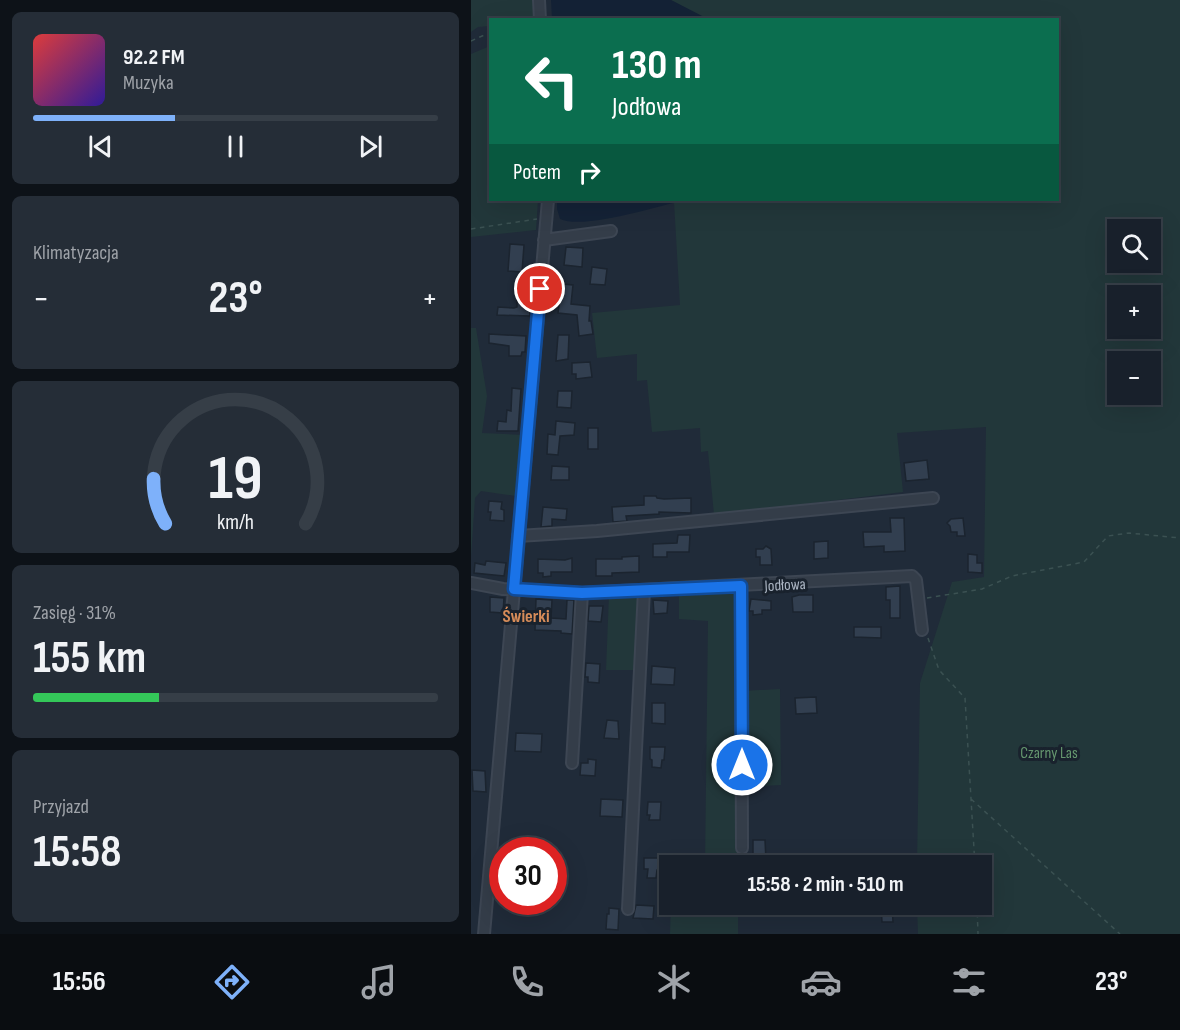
<!DOCTYPE html>
<html lang="pl">
<head>
<meta charset="utf-8">
<style>
  :root { --surface:#18202b; --page:#252d37; --text:#f1f3f6; --muted:#9fa3a9; --line:#363e47; --accent:#7eb1fa }
  body { margin:0; font-family:"Sofia Sans Condensed",sans-serif; background:var(--page); color:var(--text); height:100vh; display:flex; flex-direction:column; font-size:22px; white-space:nowrap }
  * { box-sizing:border-box; margin:0 }
  p { font-size:20px; color:var(--muted) }
  .icon { flex:none; width:33px; height:33px; fill:none; stroke:currentColor; stroke-width:2; stroke-linecap:round; stroke-linejoin:round }
  .map { position:relative; flex:1; overflow:hidden }
  .side { display:flex; flex-direction:column; gap:12px; padding:12px; background:#0d1218; width:471px }
  .side>* { flex:none }
  .top-card { position:absolute; left:18px; top:18px; width:570px; height:183px; border-radius:0px; box-shadow:0 6px 24px #0002,0 0 0 2px var(--line); background:#0b6e4f; color:#fff; overflow:hidden }
  .tools { position:absolute; left:636px; top:219px; display:grid; gap:12px }
  .tools a { display:grid; place-items:center; width:54px; height:54px; border-radius:0px; background:var(--surface); box-shadow:0 6px 24px #0002,0 0 0 2px var(--line); font-size:30px }
  .speed { position:absolute; left:18px; top:837px; display:flex; gap:12px; font-size:30px; font-weight:700; text-align:center }
  .speed>* { display:grid; place-content:center; width:78px; height:78px; border-radius:50%; background:var(--surface); box-shadow:0 6px 24px #0002,0 0 0 2px var(--line); line-height:1 }
  .speed .limit { border:9px solid #d22; background:#fff; color:#111 }
  .pin { position:absolute; display:grid; place-items:center; width:51px; height:51px; color:#fff; margin:-26px; border:3px solid #fff; border-radius:50%; box-shadow:0 2px 6px #0007 }
  .me { position:absolute; width:66px; margin:-33px; rotate:0deg; stroke-linejoin:round; filter:drop-shadow(0 0 4px #0008) }
  .turn { display:flex; align-items:center; gap:21px; height:126px; padding:0 24px; font-size:27px }
  .turn .icon { width:78px; height:78px; stroke-width:2.5 }
  .turn b { display:block; font-size:42px; line-height:51px }
  .then { display:flex; align-items:center; height:57px; padding:0 24px; background:#0003; gap:12px; font-size:22px }
  .big { font-size:45px; font-weight:700; line-height:1.1 }
  .side .widget { flex:1; display:flex; flex-direction:column; justify-content:center; gap:9px; min-width:0; padding:0 21px; border-radius:9px; background:var(--page) }
  .side .dial { align-items:center; gap:0 }
  .dial svg { height:156px; overflow:visible; fill:none; stroke:var(--line); stroke-width:7; stroke-linecap:round; text-anchor:middle }
  .dial text { fill:var(--text); stroke:none }
  .song { display:flex; align-items:center; gap:18px }
  .cover { width:72px; height:72px; border-radius:9px; background:linear-gradient(135deg,hsl(0 70% 55%),hsl(250 70% 35%)) }
  .played { height:6px; border-radius:3px; background:linear-gradient(90deg,var(--accent) 35%,var(--line) 35%) }
  .keys { display:flex; justify-content:space-around; direction:ltr }
  .heat { display:flex; justify-content:space-between; align-items:center; font-size:33px; direction:ltr }
  .charge { height:9px; border-radius:4px; background:linear-gradient(90deg,#34c759 31%,var(--line) 0) }
  .trip { position:absolute; left:188px; top:855px; width:333px; height:60px; border-radius:0px; background:var(--surface); box-shadow:0 6px 24px #0002,0 0 0 2px var(--line); font-weight:700; line-height:60px; text-align:center }
  .menu { display:flex; height:96px; justify-content:space-around; align-items:center; background:#0a0d11; color:var(--muted) }
  .menu .icon { width:42px; height:42px }
  .menu .selected { color:var(--accent) }
  .menu b { font-size:27px; color:var(--text) }
  main { display:flex; flex:1; min-height:0 }
  .map>svg:first-child { display:block }
</style>
</head>
<body>
<main>
<section class="side">
<div class="widget">
<div class="song"><i class="cover"></i><div><b>92.2 FM</b><p>Muzyka</p></div></div>
<div class="played"></div>
<div class="keys"><svg class="icon" aria-label="previous" viewBox="0 0 24 24"><path d="M18 5L8 12l10 7zM5 5v14"/></svg><svg class="icon" aria-label="pause" viewBox="0 0 24 24"><path d="M8 5v14M16 5v14"/></svg><svg class="icon" aria-label="next" viewBox="0 0 24 24"><path d="M6 5l10 7-10 7zM19 5v14"/></svg></div>
</div>
<div class="widget"><p>Klimatyzacja</p>
<div class="heat"><a>−</a><b class="big">23°</b><a>+</a></div>
</div>
<div class="widget dial"><svg viewBox="0 0 100 80">
<path d="M14 69A42 42 0 1 1 86 69"/>
<path d="M14 69A42 42 0 0 1 8 46" stroke="#7eb1fa"/>
<text x="50" y="56" font-size="32" font-weight="700">19</text>
<text x="50" y="72" font-size="11">km/h</text>
</svg></div>
<div class="widget"><p>Zasięg · 31%</p><b class="big">155 km</b><div class="charge"></div></div>
<div class="widget"><p>Przyjazd</p><b class="big">15:58</b></div>
</section>
<div class="map">
<svg width="709" height="934" viewBox="0 0 709 934">
  <rect width="100%" height="100%" fill="#202b39"/>
  <path fill="#22373a" fill-rule="evenodd" d="M0,0H63L64,19L20,20L19,26L7,27L0,32Z
    M200,0H709V934H447L446,905L510,904V866L446,865L449,683L481,582L513,577L515,427L426,433L432,492L243,515L237,451L230,452L229,428L181,432L176,380L166,381V354L126,358L121,313L209,305L203,202L215,200H586V20H237ZM646,230H680V262H646ZM646,296H680V328H646ZM646,362H680V394H646Z
    M19,46L20,200H67L65,230L0,237V54Z
    M0,328H5L16,396L11,433L53,435L45,496L10,491L4,498L0,557Z
    M265,590L266,865H234L237,621L208,619V594Z
    M169,593L165,670H135L138,595Z
    M309,689L310,785L273,787L272,691Z
    M200,905H267V934H199Z"/>
  <path fill="#142236" d="M80,0H200L237,19H81Z
    M86,200H215C186,206 114,230 89,219L86,209Z"/>
  <path fill="#323f50" stroke="#1b242f" stroke-width="1.5" d="M39,244L53,245L51,272L37,271Z
    M95,247L112,248L111,267L93,265Z
    M121,267L136,269L134,285L119,284Z
    M91,284L102,285L100,304L119,306L118,321H120L122,334L108,336L106,315L87,313Z
    M46,300H59V316L26,315L27,307L43,308L46,307Z
    M18,334L55,336L54,352H51L50,356H38V346L18,343Z
    M87,335H98L97,359L85,361Z
    M119,362L121,377L105,379V374H101V363Z
    M41,388L50,389L47,431H26L27,421L35,422L36,410L40,411Z
    M87,391H101L100,408L86,407Z
    M85,421L104,423L103,435L89,436L87,455L76,454L77,434L84,435Z
    M117,428H127V449H117Z
    M456,460L458,479L435,481L433,463Z
    M81,466L98,467V480H80Z
    M173,496H185L186,498L193,499L220,498V513L188,512V514L155,516L156,521L142,522L141,507L173,505Z
    M18,501L31,502L30,509L33,510V521L19,520L20,512H17Z
    M72,507L96,509L95,520L81,519V526L70,527Z
    M419,518H433L434,551L413,552V546L393,547L392,532H420Z
    M492,518L494,536H486V532H480L479,526L476,523L480,519Z
    M207,535H219L218,552H196V557H182V544L206,543Z
    M357,541V558L343,559V542Z
    M295,546L300,549L301,565H289V557H285V549H292Z
    M497,554L506,555V563H511V573L497,572Z
    M168,556V572L141,573V576H125V559H151V557Z
    M101,558V572H80V576L72,577V573H67V559L94,560Z
    M15,561L35,563L33,576L3,573L4,563L14,565Z
    M429,586V618H419V600H415V587Z
    M328,595H342V612H322L321,597Z
    M19,597L33,598L32,613L19,612Z
    M65,599L81,600L80,618L95,619L96,600H103L101,634L90,633V631L64,630Z
    M280,599L300,601V610H291V614L282,615V611H278Z
    M182,600L197,601L196,613L183,614Z
    M118,606H132L130,622L117,621Z
    M383,627H410V638L383,637Z
    M115,663L129,664L128,683L117,682V677H114Z
    M181,666L204,668L203,685L180,684Z
    M345,697L346,713L325,714L324,698Z
    M181,703H194V724L181,723Z
    M136,720L147,721L148,739L133,738Z
    M45,733L71,734L70,752L44,751Z
    M179,747H194L193,760H191L190,768L181,767V760L179,759Z
    M117,759L125,760L124,776L109,775L110,763H117Z
    M1,770L14,771L15,792L2,791Z
    M130,799L152,800L151,817L129,816Z
    M177,802H190L189,820H178L179,815H176Z
    M282,840H294L295,861H282Z
    M173,858H190L189,870H186L185,878H176L177,869H173Z
    M165,905L183,906L182,919L162,918Z
    M410,905H421L422,922H411Z
    M138,908L148,909L147,930L135,929L136,914H138Z"/>
  <g fill="none" stroke-linecap="round" stroke-linejoin="round">
    <defs>
      <path id="minor" d="M68,0L69,20
        M73,240L140,231
        M47,536L126,531L462,498
        M0,583L32,589L111,593L441,576L445,580L451,630
        M270,586L271,848
        M101,763L111,593
        M157,909L173,590
        M13,934L77,200"/>
    </defs>
    <use href="#minor" stroke="#3d4653" stroke-width="14"/>
    <path stroke="#3b5152" stroke-width="1.5" stroke-dasharray="4.5 4.5" stroke-linecap="butt" d="M0,41L20,32
      M0,229L66,219
      M456,598L511,589L541,576L613,562L637,536L658,533L709,538
      M457,638L468,670L494,698L504,866
      M500,799L649,934
      M506,904L507,934"/>
    <use href="#minor" stroke="#343d49" stroke-width="10"/>
  </g>
  <g fill="none" stroke-linecap="round" stroke-linejoin="round">
    <defs>
      <path id="route" d="M69,289L43,589L111,593L270,586L271,765"/>
    </defs>
    <use href="#route" stroke="#114b97" stroke-width="15"/>
    <use href="#route" stroke="#1a73e8" stroke-width="10"/>
  </g>
  <g text-anchor="middle" stroke-width="6" stroke-linejoin="round" paint-order="stroke">
    <g font-size="16" fill="#aeb8c6" stroke="#19222d">
      <text transform="translate(314 584) rotate(-3)" y="6">Jodłowa</text>
    </g>
    <g font-size="16" fill="#65976f" stroke="#19222d">
      <text x="578" y="758">Czarny Las</text>
    </g>
    <g font-size="18" font-weight="bold" fill="#d68c59" stroke="#19222d">
      <text x="55" y="622">Świerki</text>
    </g>
  </g>
</svg>
<div class="tools">
<a><svg class="icon" aria-label="search" viewBox="0 0 24 24"><circle cx="10" cy="10" r="6"/><path d="M15 15l6 6"/></svg></a>
<a>+</a>
<a>−</a>
</div>
<div class="speed"><div class="limit">30</div></div>
<div class="pin" style="left:69px;top:289px;background:#d93025"><svg class="icon" aria-label="arrive" viewBox="0 0 24 24"><path d="M6 21V4h12l-3 4 3 4H6"/></svg></div>
<svg class="me" style="left:271px;top:765px" viewBox="-20 -20 40 40"><circle r="17" fill="#1a73e8" stroke="#fff" stroke-width="3"/><path d="M0-11L8 9 0 5-8 9z" fill="#fff"/></svg>
<div class="trip">15:58 · 2 min · 510 m</div>
<div class="top-card">
<div class="turn"><svg class="icon" aria-label="left" viewBox="0 0 24 24"><path d="M17 20v-9H6M10 6l-5 5 5 5"/></svg><div><b>130 m</b>Jodłowa</div></div>
<div class="then">Potem<svg class="icon" aria-label="right" viewBox="0 0 24 24"><path d="M7 20v-9h11M14 6l5 5-5 5"/></svg></div>
</div>
</div>
</main>
<nav class="menu">
<b>15:56</b>
<svg class="icon selected" aria-label="directions" viewBox="0 0 24 24"><path d="M12 3l9 9-9 9-9-9zM9 14v-3h6M13 9l2 2-2 2"/></svg>
<svg class="icon" aria-label="music" viewBox="0 0 24 24"><path d="M9 18V5l10-2v13"/><circle cx="6" cy="18" r="3"/><circle cx="16" cy="16" r="3"/></svg>
<svg class="icon" aria-label="phone" viewBox="0 0 24 24"><path d="M5 4h4l2 5-3 2q2 4 5 5l2-3 5 2v4C11 20 4 13 5 4z"/></svg>
<svg class="icon" aria-label="climate" viewBox="0 0 24 24"><path d="M12 3v18M4 7l16 10M4 17L20 7"/></svg>
<svg class="icon" aria-label="car" viewBox="0 0 24 24"><path d="M5 17H2v-5l4-1 3-4h7l3 4 3 1v5h-3M9 17h6M6 11h13"/><circle cx="7" cy="17" r="2"/><circle cx="17" cy="17" r="2"/></svg>
<svg class="icon" aria-label="filters" viewBox="0 0 24 24"><path d="M4 7h16M4 17h16"/><circle cx="9" cy="7" r="2"/><circle cx="15" cy="17" r="2"/></svg>
<b>23°</b>
</nav>
</body>
</html>
